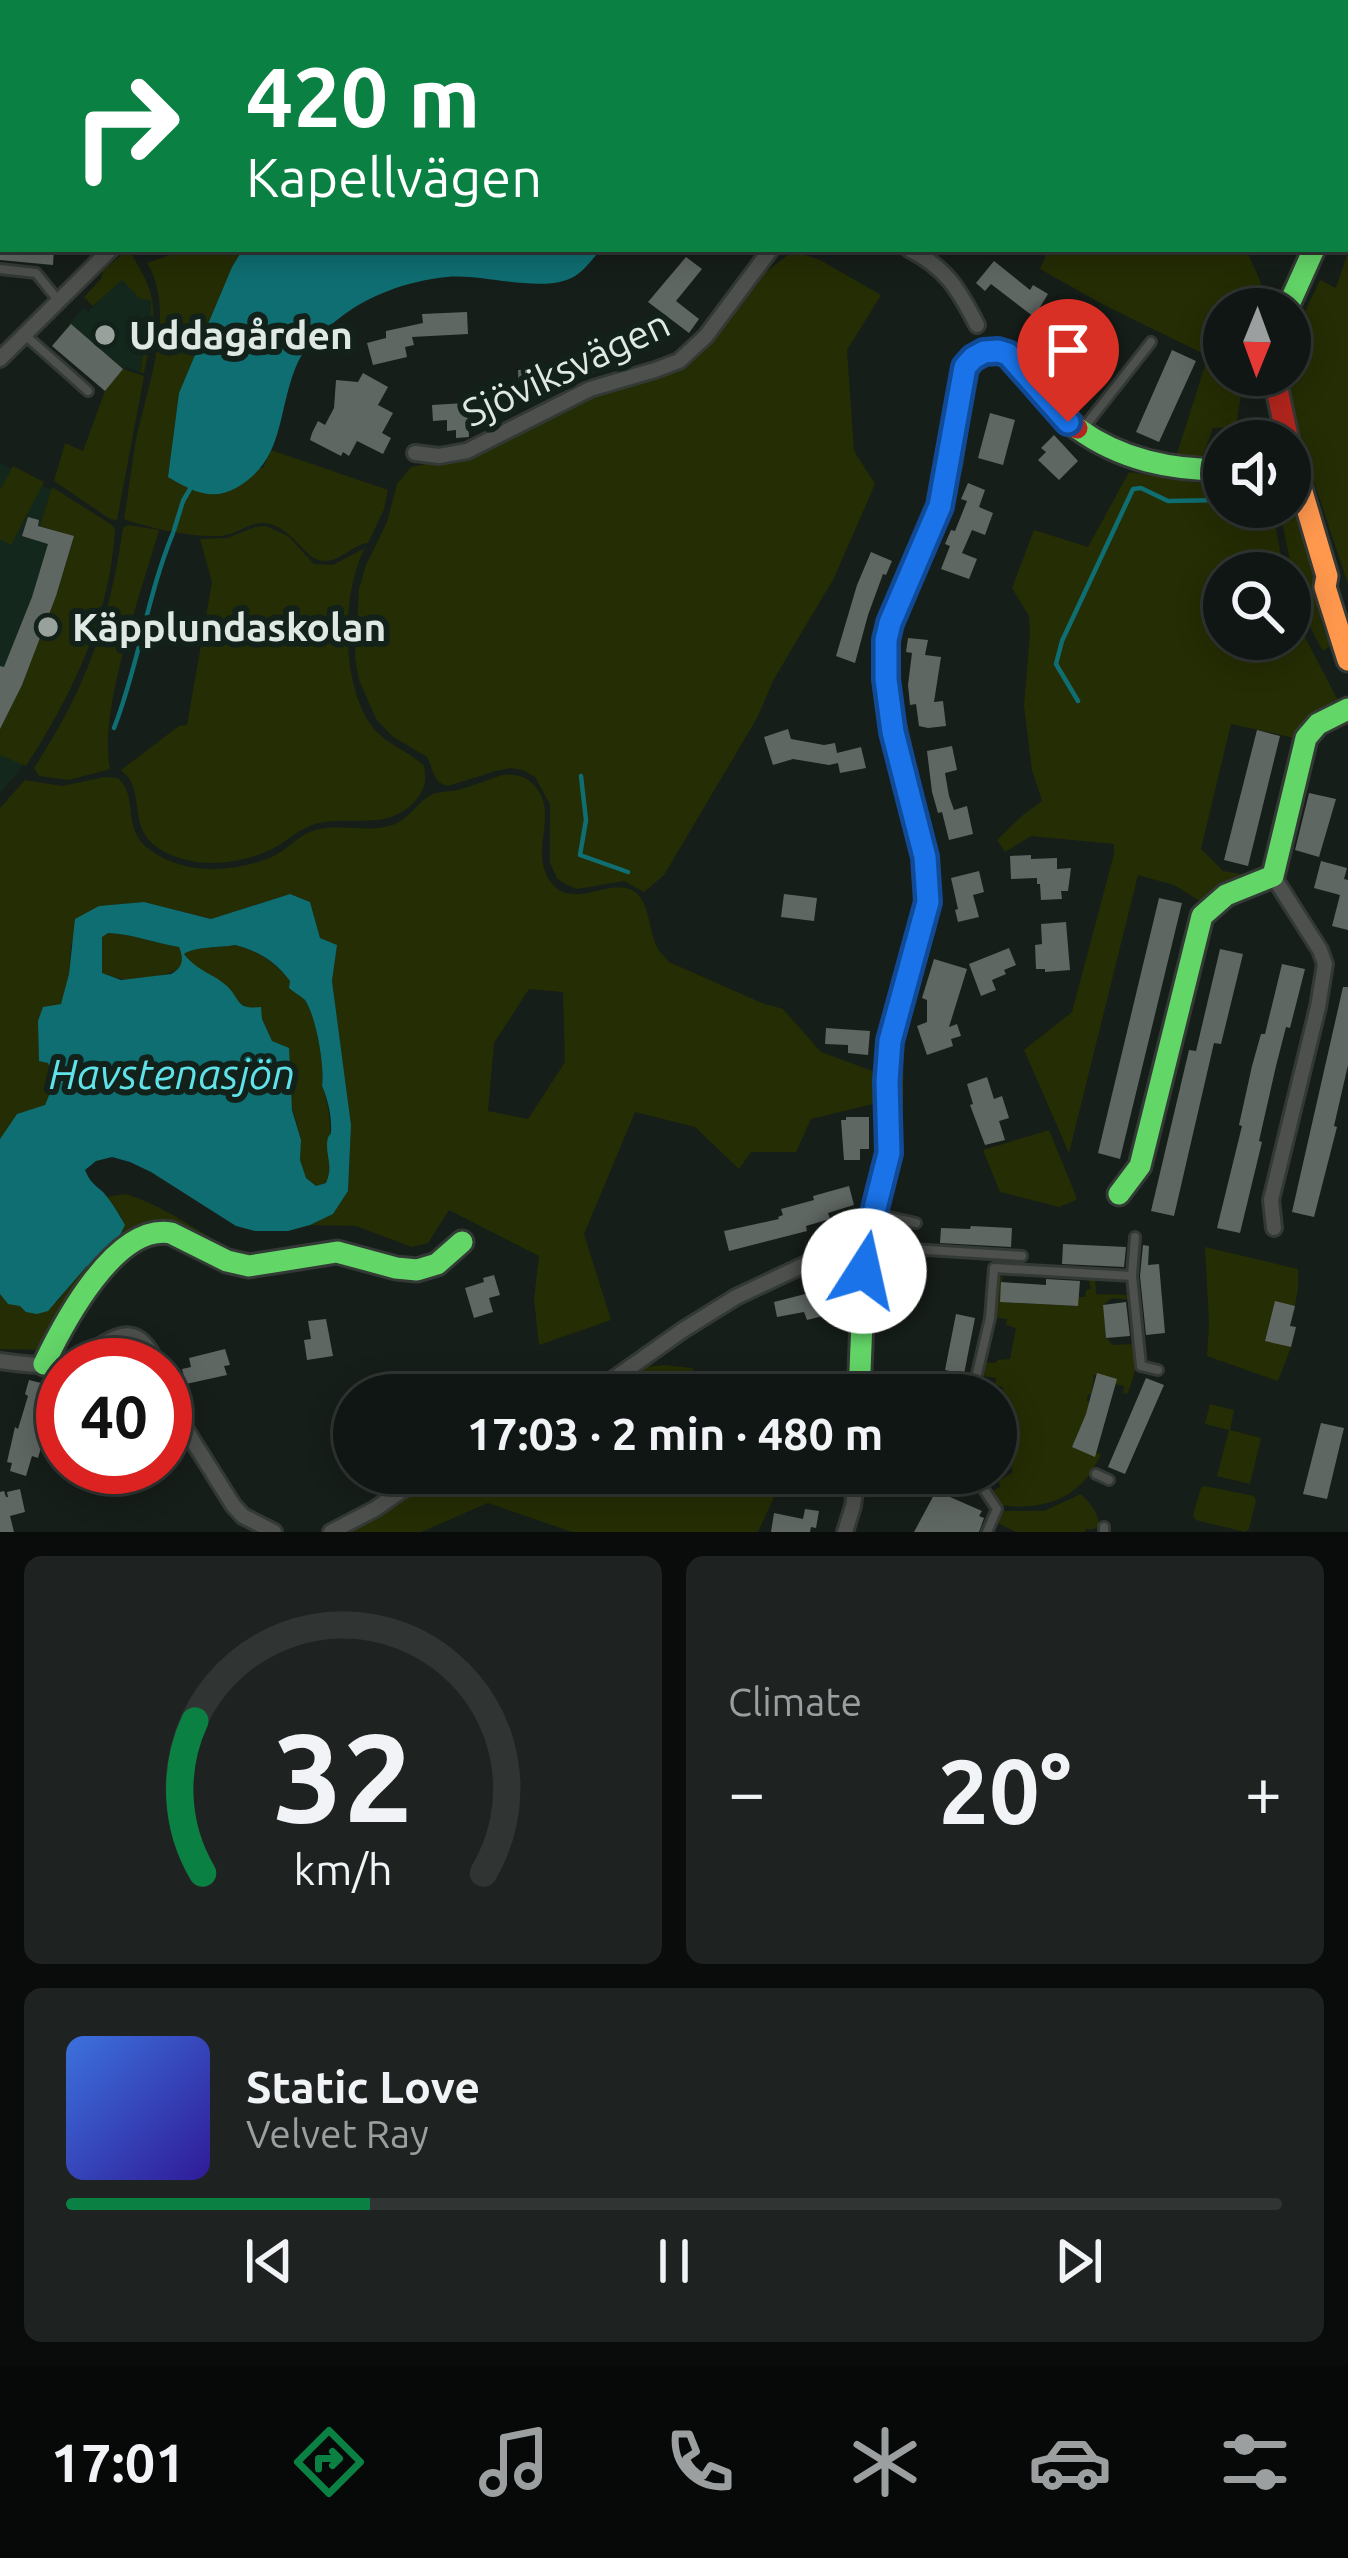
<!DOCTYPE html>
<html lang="en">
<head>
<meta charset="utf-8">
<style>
  :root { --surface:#101613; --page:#1e2321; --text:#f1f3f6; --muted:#9c9fa0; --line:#303533; --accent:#0b8043 }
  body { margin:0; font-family:Ubuntu,sans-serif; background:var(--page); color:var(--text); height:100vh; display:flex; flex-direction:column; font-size:45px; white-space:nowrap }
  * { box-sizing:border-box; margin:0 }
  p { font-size:39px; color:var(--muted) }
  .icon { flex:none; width:66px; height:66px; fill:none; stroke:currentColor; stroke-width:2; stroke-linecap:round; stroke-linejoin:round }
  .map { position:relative; height:1532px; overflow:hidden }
  .side { display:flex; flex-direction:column; gap:24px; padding:24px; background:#090c0a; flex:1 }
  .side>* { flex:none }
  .guide { position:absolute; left:0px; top:0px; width:1350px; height:252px; box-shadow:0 6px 30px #0003,0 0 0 3px var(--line); background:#0b8043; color:#fff; overflow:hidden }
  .needle { width:78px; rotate:181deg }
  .fabs { position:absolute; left:1203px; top:288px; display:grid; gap:24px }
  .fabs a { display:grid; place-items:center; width:108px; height:108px; border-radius:50%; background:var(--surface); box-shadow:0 6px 30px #0003,0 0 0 3px var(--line); font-size:60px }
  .speed { position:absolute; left:36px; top:1338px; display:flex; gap:24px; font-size:60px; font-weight:700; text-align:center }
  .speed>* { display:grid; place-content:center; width:156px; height:156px; border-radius:50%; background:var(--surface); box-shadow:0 6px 30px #0003,0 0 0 3px var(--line); line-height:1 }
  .speed .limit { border:18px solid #d22; background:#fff; color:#111 }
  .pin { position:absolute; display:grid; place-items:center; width:102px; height:102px; color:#fff; margin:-123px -51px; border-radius:50% 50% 50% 0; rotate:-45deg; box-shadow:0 0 12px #0007 }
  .pin .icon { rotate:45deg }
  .me { position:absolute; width:132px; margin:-66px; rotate:10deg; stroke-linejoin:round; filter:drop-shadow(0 0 9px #0008) }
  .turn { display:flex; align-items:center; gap:42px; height:252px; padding:0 48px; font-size:54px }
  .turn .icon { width:156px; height:156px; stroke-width:2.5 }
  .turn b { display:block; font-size:84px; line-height:102px }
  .big { font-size:90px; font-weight:700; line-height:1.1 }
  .side .card { flex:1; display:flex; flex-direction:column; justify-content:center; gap:18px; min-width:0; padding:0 42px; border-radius:18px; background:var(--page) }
  .side .dial { align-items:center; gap:0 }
  .dial svg { height:312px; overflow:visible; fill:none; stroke:var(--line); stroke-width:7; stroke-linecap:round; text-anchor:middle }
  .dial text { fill:var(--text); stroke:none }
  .song { display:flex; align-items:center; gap:36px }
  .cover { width:144px; height:144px; border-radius:18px; background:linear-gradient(135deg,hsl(220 70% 55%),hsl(250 70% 35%)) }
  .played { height:12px; border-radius:6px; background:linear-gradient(90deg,var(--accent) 25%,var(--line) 25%) }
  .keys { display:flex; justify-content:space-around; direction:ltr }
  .heat { display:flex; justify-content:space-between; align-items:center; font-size:66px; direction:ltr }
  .side .tiles { flex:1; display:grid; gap:24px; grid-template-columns:1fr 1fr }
  .card:last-child { grid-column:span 2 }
  .trip { position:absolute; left:333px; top:1374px; width:684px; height:120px; border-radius:60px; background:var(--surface); box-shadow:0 6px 30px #0003,0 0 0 3px var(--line); font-weight:700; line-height:120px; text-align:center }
  .dock { display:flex; height:192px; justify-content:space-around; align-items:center; background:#060908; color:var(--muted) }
  .dock .icon { width:84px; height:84px }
  .dock .on { color:var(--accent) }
  .dock b { font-size:54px; color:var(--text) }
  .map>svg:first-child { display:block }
</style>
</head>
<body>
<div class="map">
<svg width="1348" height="1532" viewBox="0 0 1348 1532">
  <rect width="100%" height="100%" fill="#161e19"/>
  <path fill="#13271c" d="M122,279L140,299H151V315L140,372L126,367L105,391L52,345L83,308L88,312Z
    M0,463L55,492L111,527L42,741L0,794Z"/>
  <path fill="#252d04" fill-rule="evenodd" d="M128,249C162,301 156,314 144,373L140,372L151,315V300L140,299L122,280L93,306L84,297L101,279L103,271Z
    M188,249H243L232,267L179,393L168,477L263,468L271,450L388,490L384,509L368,543C352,545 341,561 325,561C304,562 294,525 263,523C250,523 239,532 227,535C202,540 148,528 124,519C128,495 131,470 135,445C145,392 178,313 147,263Z
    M1049,249H1244L1247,252C1255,270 1266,289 1265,309H1224V375H1244L1236,427L1213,428L1202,458L1176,457L1208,356L1104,305L1040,269Z
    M793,251L820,260L881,295L847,350L854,451L875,484L834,578L774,679L757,718L664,875L644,892L624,881L577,889L563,883L557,878L550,863V804L535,777L523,770L510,768L496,771L448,786C432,782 434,770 427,757L392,736L376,719L359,680L355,658L359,589L366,565L387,522L397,484L411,467L453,459L598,391L668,371L752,283Z
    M1348,252V584L1302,446L1286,375H1290V343L1320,280L1336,288Z
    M123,369L144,376L117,520L110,519L54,481L65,443L83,451L105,391Z
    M13,466L44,482L11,545L0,539V490Z
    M1129,472L1199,483L1224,482V507H1272L1284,573H1224V639H1290V598L1297,622L1340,704L1299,739L1231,724L1201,849L1223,871L1253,876L1203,903L1174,885L1138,875L1069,1153L1024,1050L1072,1012L1114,854V844L1031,836L1005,852L997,840L1023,815L1042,801L1032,770L1024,705L1030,633L1029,616L1012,588L1034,530L1088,547Z
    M52,487L112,525L115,529C110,617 73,693 26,766L0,755V729L22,685L56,596L74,537L40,526Z
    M1290,491L1325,604L1317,607L1326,637L1332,645L1323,651C1296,607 1290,557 1279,507H1290Z
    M128,525L159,530C142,590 98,712 110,769L69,780L39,776L34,768C87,687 109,623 123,528Z
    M266,526L288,536L314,564L333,565L365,548C341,593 341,683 371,725C384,744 408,750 424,766C427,780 425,789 416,800C389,831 354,816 319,823C300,827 287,842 270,850C247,861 213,867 187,860C114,841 153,795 121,770L179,726L187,725L212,582L200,539L227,538L255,527Z
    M502,775C515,774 525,775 535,786C558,813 532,847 547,876C568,915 607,877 632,890C649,900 648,923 654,939C656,949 663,955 669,962L762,1003L783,1009L821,1052L878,1073L877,1103L811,1119L796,1152H751L739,1169L695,1127L635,1112L584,1234L611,1320L539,1345L534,1299L539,1256L449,1210L428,1243L412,1247L356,1226L310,1225L333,1214L348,1191L351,1125L332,981L337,946L320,938L310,902L290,894L211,919L144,902L99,906L71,944L69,974L48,1062C56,1079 52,1089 45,1106L17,1114L0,1139V808L25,780L62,786L104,777L118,778C140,799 120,828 150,850C186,876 235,873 274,856C288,849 298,836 312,831C339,821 368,835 395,824C409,818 417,803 431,795C439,791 449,792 458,790C472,786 487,780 502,775ZM529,989L563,992L565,1062L528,1119L488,1111L494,1043Z
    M108,933C133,934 154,943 179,947C181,955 185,959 180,967C174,976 133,980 122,979C118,979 107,975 102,973V936Z
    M235,945C258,951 275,962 290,981L289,989C292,990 303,998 305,1000C316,1016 325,1067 322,1086C331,1105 335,1163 326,1183L316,1186L306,1178L300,1160L301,1140L296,1121L272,1041L262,1019L250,1008L237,1002L226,985L194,967L184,954C195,946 220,948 235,945Z
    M1049,1130L1076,1196V1200L1059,1207L1000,1192L983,1150Z
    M125,1194C175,1208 212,1246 261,1261L147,1228L47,1350L0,1349V1294L8,1304L57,1302L122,1218L107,1197Z
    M1205,1247L1298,1269V1288L1295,1306L1275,1302L1265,1340L1291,1347L1278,1381L1207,1356L1209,1323Z
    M1003,1274L1000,1302L1077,1306L1079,1297H1085L1086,1290L1091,1289L1088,1277H1095L1096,1294L1132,1295V1300L1112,1298L1103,1305L1106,1338L1113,1345L1132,1344L1136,1339C1138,1359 1135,1376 1127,1394L1123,1393L1124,1386L1115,1384L1116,1379L1094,1375L1091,1395L1088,1394L1087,1400L1104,1420L1086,1414L1072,1447L1101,1454C1081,1499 1046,1511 998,1505L989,1493L1000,1487L999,1481L1013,1472L1010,1464L1003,1467L1000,1460L1006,1457L1002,1447L996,1449V1419L1003,1387L995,1385L996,1378L982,1376L985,1362L995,1363L998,1360L1010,1359L1016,1328L1006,1325L1007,1319L993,1317L994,1289Z
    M664,1365L692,1368L710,1395H607L637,1368Z
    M1210,1404L1234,1410L1230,1430L1261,1438L1250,1484L1217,1476L1229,1430L1205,1424Z
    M436,1473H780L779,1486L758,1532H572L488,1503L421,1532H346Z
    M1204,1486L1254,1496L1256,1501L1249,1529L1245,1532L1196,1520L1193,1515L1201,1488Z
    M1081,1494C1090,1503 1097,1512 1100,1525L1094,1529H1086L1085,1532H1016L996,1522L1002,1511H1044Z"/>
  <path fill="#0f6e72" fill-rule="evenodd" d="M243,249H601C594,257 585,270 575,276C544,295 483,273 447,277C407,281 368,295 337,320C319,334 303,347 295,369C277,415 284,461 236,488C211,502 190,490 168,477L179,393L232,267Z
    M290,894L310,902L320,938L337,945L332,981L351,1125L348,1191L333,1214L310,1225L288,1231H255L236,1226L151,1172L130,1162L112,1157L96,1161L85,1170C90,1182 94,1184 103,1192C111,1201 119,1214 125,1225L117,1241L86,1267L48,1311L37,1314L26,1312L20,1306L8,1304L0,1294V1139L17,1114L45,1105C52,1089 56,1079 48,1063L39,1061L38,1021L43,1007L61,1004L69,974L75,919L99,906L144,902L211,919ZM108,933C133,934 154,943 179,947C184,959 183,968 171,974L121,980L102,973V937ZM235,945C258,951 275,961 290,981L289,988C291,990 303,998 305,1000C316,1016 325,1067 322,1086C327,1097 331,1113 331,1125C332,1141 328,1129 327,1145C327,1159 333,1167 326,1183L316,1186L306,1178L300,1160L301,1140L292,1110L289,1048L272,1041L262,1019L261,1007C236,1010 241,1000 227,986C213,973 198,972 184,954C195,946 220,948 235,945Z"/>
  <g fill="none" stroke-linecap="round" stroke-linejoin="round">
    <path stroke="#0f6e72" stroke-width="4.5" d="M174,530L183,501L190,489
      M1078,701L1056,664L1062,641L1133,489L1141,488L1168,501L1224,500
      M114,728C139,664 147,596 173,533
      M581,776L586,820L580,855L628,872"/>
  </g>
  <path fill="#5f6763" d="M0,249H54L53,265L0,260Z
    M686,257L702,269L676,301L699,319L689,333L648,302Z
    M994,261L1030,290L1033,285L1048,294L1034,317L991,284L985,291L976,283Z
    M467,312L468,334L412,337L414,345L405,347L407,357L373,365L367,343L386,338V331L423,323L422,314Z
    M71,324L123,369L105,391L52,346Z
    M615,335L627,352L593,373L591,370L586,374L575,355L599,340L602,344Z
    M1172,350L1196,361L1159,442L1136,432Z
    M537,369V372H554V384H548V390H543V397L522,398L521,393H519L518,370Z
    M363,373L388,387L378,405L393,413L382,433L391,438L383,454L357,441L349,456L343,452L341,456L310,440L312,433L318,421L325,425L334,408L336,380L358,382Z
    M481,402L482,418L468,419L469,437L456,438V430L447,431V420L433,421L432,405Z
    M990,413L1015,420L1003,465L978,458Z
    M1054,435L1078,461L1059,480L1038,460L1046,452L1041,448Z
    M968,483L985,490L979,507L993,513L985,535L972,530L962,553L977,559L969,579L941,569L950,546L945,544L951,530L955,531L967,501L961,499Z
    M28,517L39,520L38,526L74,536L56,596L22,685L0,729V666L4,667L32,597L48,544L22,536Z
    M871,552L892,561L886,575L883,574L868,615L855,663L836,656L857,585Z
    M908,638L928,640L925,655L941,657L934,702L943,701L946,726L928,728L919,726L916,704L910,705L908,685L912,653L906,652Z
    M788,729L791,739L824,745L835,743L837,753L861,747L866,768L840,773L838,763L829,765L793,759L773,765L764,737Z
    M1257,730L1280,736L1248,866L1224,860Z
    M952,746L957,770L945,773L949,796L954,810L967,806L973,834L949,840L942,812L938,813L932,792L927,751Z
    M1309,793L1336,799L1319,857L1295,850Z
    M1031,855V859L1057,858V869L1071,868L1068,891H1061L1062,899L1041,900L1040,884H1037V878L1011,879L1010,856Z
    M1321,861L1347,868L1344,879L1348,880V930L1332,926L1340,895L1314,888Z
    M979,871L984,892L973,895L979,917L958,922L955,910L958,909L951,878Z
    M784,894L817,898L814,921L781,917Z
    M1159,898L1182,903L1120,1159L1098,1153Z
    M1066,922L1070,970L1045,972V969H1036L1035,945L1042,944L1041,924Z
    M1009,948L1016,965L1004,970L1006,974L992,980L996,990L981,996L969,964Z
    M1220,949L1243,954L1221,1044L1214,1043L1174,1216L1151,1211L1189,1050L1196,1051Z
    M934,959L967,969L949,1027L957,1024L961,1036L951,1039L953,1046L927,1055L917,1026L927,1022V1000L922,998Z
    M1282,964L1305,969L1290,1028L1286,1027L1276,1066L1259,1141L1262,1142L1240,1233L1217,1228L1242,1126L1239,1125L1252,1066L1261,1034H1265Z
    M1343,987H1348V1065L1334,1126L1337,1127L1314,1217L1292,1212Z
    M826,1028L870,1031L868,1055L848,1053V1045L825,1044Z
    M987,1077L994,1099L1002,1096L1009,1118L999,1121L1005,1140L985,1145L970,1105L973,1104L967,1084Z
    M846,1117H869V1149H860V1160H844L841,1120H846Z
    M849,1186L854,1205L828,1213L830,1219L806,1226L807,1231L729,1251L724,1231L779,1219L778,1217L783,1215L781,1209L814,1200L813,1196Z
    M971,1226L1012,1228L1011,1247L940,1243L941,1228L970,1229Z
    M1063,1244L1126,1247L1124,1267L1062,1264Z
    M1143,1245L1149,1246L1148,1265L1159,1264L1165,1333L1146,1335L1140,1276Z
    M819,1270L821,1278L825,1277L828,1289L824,1290L831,1314L807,1320L804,1312L777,1317L774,1302L813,1292L809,1275Z
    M494,1275L500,1295L489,1298L493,1312L474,1318L465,1288L484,1282L483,1278Z
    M1046,1279L1080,1281L1078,1306L1000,1302L1001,1282L1046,1285Z
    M1275,1301L1295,1306L1290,1326L1296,1327L1291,1347L1265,1341Z
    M1126,1302L1130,1336L1106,1338L1103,1305Z
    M956,1314L975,1318L964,1374L945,1370Z
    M326,1319L333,1356L307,1360L304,1340L311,1339L308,1321Z
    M225,1349L230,1365L224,1366L227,1375L186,1384L182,1369L191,1367L189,1358Z
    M1097,1373L1117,1379L1095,1457L1072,1447L1086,1414Z
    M1146,1378L1164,1385L1125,1474L1108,1467Z
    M29,1380L45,1384L43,1390L52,1393L45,1418L50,1417L38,1458L32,1456L26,1476L10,1471L12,1463L7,1462L15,1427L18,1429L28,1396L25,1394Z
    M1321,1423L1344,1428L1327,1499L1303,1494Z
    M943,1478L957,1485L950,1497L982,1511L979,1516L984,1518L979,1532H914Z
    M20,1489L25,1512L10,1516L14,1532H0V1492L4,1491L6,1497H8L7,1492Z
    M805,1509L819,1511L816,1528L811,1527L810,1532H771L774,1513L803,1519Z"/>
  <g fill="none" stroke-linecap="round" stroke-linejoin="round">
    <defs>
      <path id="lane" d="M423,0L427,3
        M173,3L175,0
        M962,3L963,0
        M1042,3V0
        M1347,14L1348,8
        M0,67L3,68
        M0,223H3
        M0,269L36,273L58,300
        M25,335L88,391
        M1082,430L1151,342
        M876,1214L916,1223
        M912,1249L1022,1256
        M1132,1276L1135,1237
        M935,1392L973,1387
        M972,1395L990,1318L994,1268L1132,1276L1141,1366L1158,1370
        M973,1473L997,1509L987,1532
        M1096,1474L1109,1480
        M932,1482L933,1473
        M1104,1532V1527"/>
      <path id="street" d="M156,0L163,3
        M609,0L612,3
        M669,0L679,3
        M456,3L459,0
        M909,249C946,268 958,288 977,325
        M0,359L111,249
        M415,453L439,456L467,451L590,389L655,370L679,361L706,336L771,249
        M1273,876L1320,950L1325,964L1318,1007L1271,1200L1274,1228
        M0,1361C22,1364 47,1368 69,1361C106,1350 133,1307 157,1365
        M165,1385L181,1422L233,1505L243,1516L274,1532
        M591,1395L683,1330L736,1297L823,1256L865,1248
        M331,1532L375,1509L427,1473
        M845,1532L853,1506L857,1473"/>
      <path id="fast" d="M1287,309L1314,249
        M1077,428C1121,460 1171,470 1224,470
        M1119,1194L1140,1166L1202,916L1226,895L1273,876L1306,738L1318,724L1348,709
        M44,1364C64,1322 116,1223 171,1233L227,1261L249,1266L337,1252L396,1268L417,1270L437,1264L462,1242
        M859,1395L865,1248L889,1153L890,1041L923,926L928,893L925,860"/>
      <path id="slow" d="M852,0L861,3
        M1347,179L1348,177
        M1290,451L1327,576L1325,587L1348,660"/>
      <path id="jam" d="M1274,375L1288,441
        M925,860L889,705L885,651L890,623L938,510L950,462L964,370C975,353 989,349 1008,354L1051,405L1077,428"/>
    </defs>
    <use href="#lane" stroke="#333935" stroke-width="14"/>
    <use href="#street" stroke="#333935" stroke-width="20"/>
    <use href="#fast" stroke="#333935" stroke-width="27"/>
    <use href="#slow" stroke="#333935" stroke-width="27"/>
    <use href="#jam" stroke="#333935" stroke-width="27"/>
    <use href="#lane" stroke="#4d504d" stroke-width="8"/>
    <use href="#street" stroke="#4d504d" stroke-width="14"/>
    <use href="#fast" stroke="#63d668" stroke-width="21"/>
    <use href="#slow" stroke="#ff974d" stroke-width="21"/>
    <use href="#jam" stroke="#b3261e" stroke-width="21"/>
  </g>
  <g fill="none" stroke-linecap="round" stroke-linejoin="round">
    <defs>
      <path id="route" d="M864,1271L865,1248L889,1153L887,1081L890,1041L928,902L925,857L893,732L886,679V640L890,623L940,506L965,367L973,358L984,352L998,351L1008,354L1068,422"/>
    </defs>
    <use href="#route" stroke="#114b97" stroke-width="30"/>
    <use href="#route" stroke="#1a73e8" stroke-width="21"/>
  </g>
  <g fill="#99a19c" stroke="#122119" stroke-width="4.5">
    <circle cx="105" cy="335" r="12"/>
    <circle cx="48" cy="627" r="12"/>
  </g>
  <g text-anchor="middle" stroke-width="12" stroke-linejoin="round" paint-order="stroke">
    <g font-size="39" font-weight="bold" fill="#dfe8e3" stroke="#122119" text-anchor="start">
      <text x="129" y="349">Uddagården</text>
      <text x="72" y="641">Käpplundaskolan</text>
    </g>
    <g font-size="39" fill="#dfe8e3" stroke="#122119">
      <text transform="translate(566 368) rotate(-25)" y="14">Sjöviksvägen</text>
    </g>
    <g font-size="42" font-style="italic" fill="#5fe2e9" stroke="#122119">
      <text x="172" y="1089">Havstenasjön</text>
    </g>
  </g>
</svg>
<div class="fabs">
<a><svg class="needle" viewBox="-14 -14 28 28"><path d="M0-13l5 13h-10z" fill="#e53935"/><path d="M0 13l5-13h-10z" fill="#9c9fa0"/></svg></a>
<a><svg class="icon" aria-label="sound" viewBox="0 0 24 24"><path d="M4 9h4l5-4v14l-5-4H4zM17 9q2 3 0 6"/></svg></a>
<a><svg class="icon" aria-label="search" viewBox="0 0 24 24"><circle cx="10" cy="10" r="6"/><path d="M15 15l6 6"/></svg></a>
</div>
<div class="speed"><div class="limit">40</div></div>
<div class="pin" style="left:1068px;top:422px;background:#d93025"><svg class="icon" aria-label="arrive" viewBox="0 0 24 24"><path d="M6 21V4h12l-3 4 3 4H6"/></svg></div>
<svg class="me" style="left:864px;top:1271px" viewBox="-20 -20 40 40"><circle r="19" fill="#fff"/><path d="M0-13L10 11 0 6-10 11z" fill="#1a73e8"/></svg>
<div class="trip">17:03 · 2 min · 480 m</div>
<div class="guide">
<div class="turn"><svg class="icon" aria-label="right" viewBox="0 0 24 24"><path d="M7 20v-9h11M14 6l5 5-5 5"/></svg><div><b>420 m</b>Kapellvägen</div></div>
</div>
</div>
<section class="side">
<div class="tiles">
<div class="card dial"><svg viewBox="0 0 100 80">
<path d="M14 69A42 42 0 1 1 86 69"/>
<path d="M14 69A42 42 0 0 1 12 30" stroke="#0b8043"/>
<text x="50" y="56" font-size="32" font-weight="700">32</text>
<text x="50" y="72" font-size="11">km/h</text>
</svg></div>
<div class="card"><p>Climate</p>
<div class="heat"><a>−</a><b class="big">20°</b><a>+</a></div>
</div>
<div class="card">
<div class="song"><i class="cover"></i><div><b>Static Love</b><p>Velvet Ray</p></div></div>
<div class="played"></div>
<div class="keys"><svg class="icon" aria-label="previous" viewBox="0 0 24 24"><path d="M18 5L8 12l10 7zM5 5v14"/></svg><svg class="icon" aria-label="pause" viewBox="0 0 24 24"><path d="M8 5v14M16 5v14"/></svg><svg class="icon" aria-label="next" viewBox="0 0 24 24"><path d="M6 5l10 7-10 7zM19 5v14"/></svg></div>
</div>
</div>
</section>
<nav class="dock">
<b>17:01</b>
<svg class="icon on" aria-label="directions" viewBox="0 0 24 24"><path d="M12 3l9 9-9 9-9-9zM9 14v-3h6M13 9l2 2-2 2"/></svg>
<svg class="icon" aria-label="music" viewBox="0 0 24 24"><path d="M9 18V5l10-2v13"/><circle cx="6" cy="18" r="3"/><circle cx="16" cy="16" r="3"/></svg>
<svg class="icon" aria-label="phone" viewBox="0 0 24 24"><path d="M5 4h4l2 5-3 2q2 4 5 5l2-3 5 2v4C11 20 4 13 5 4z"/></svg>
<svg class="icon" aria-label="climate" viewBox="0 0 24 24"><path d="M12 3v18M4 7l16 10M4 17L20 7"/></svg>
<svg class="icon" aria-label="car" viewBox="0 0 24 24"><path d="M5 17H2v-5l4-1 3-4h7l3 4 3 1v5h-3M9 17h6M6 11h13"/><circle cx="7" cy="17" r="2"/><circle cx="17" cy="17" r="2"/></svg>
<svg class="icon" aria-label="filters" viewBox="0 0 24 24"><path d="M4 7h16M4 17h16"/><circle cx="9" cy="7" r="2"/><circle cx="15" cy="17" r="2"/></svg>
</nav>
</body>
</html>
